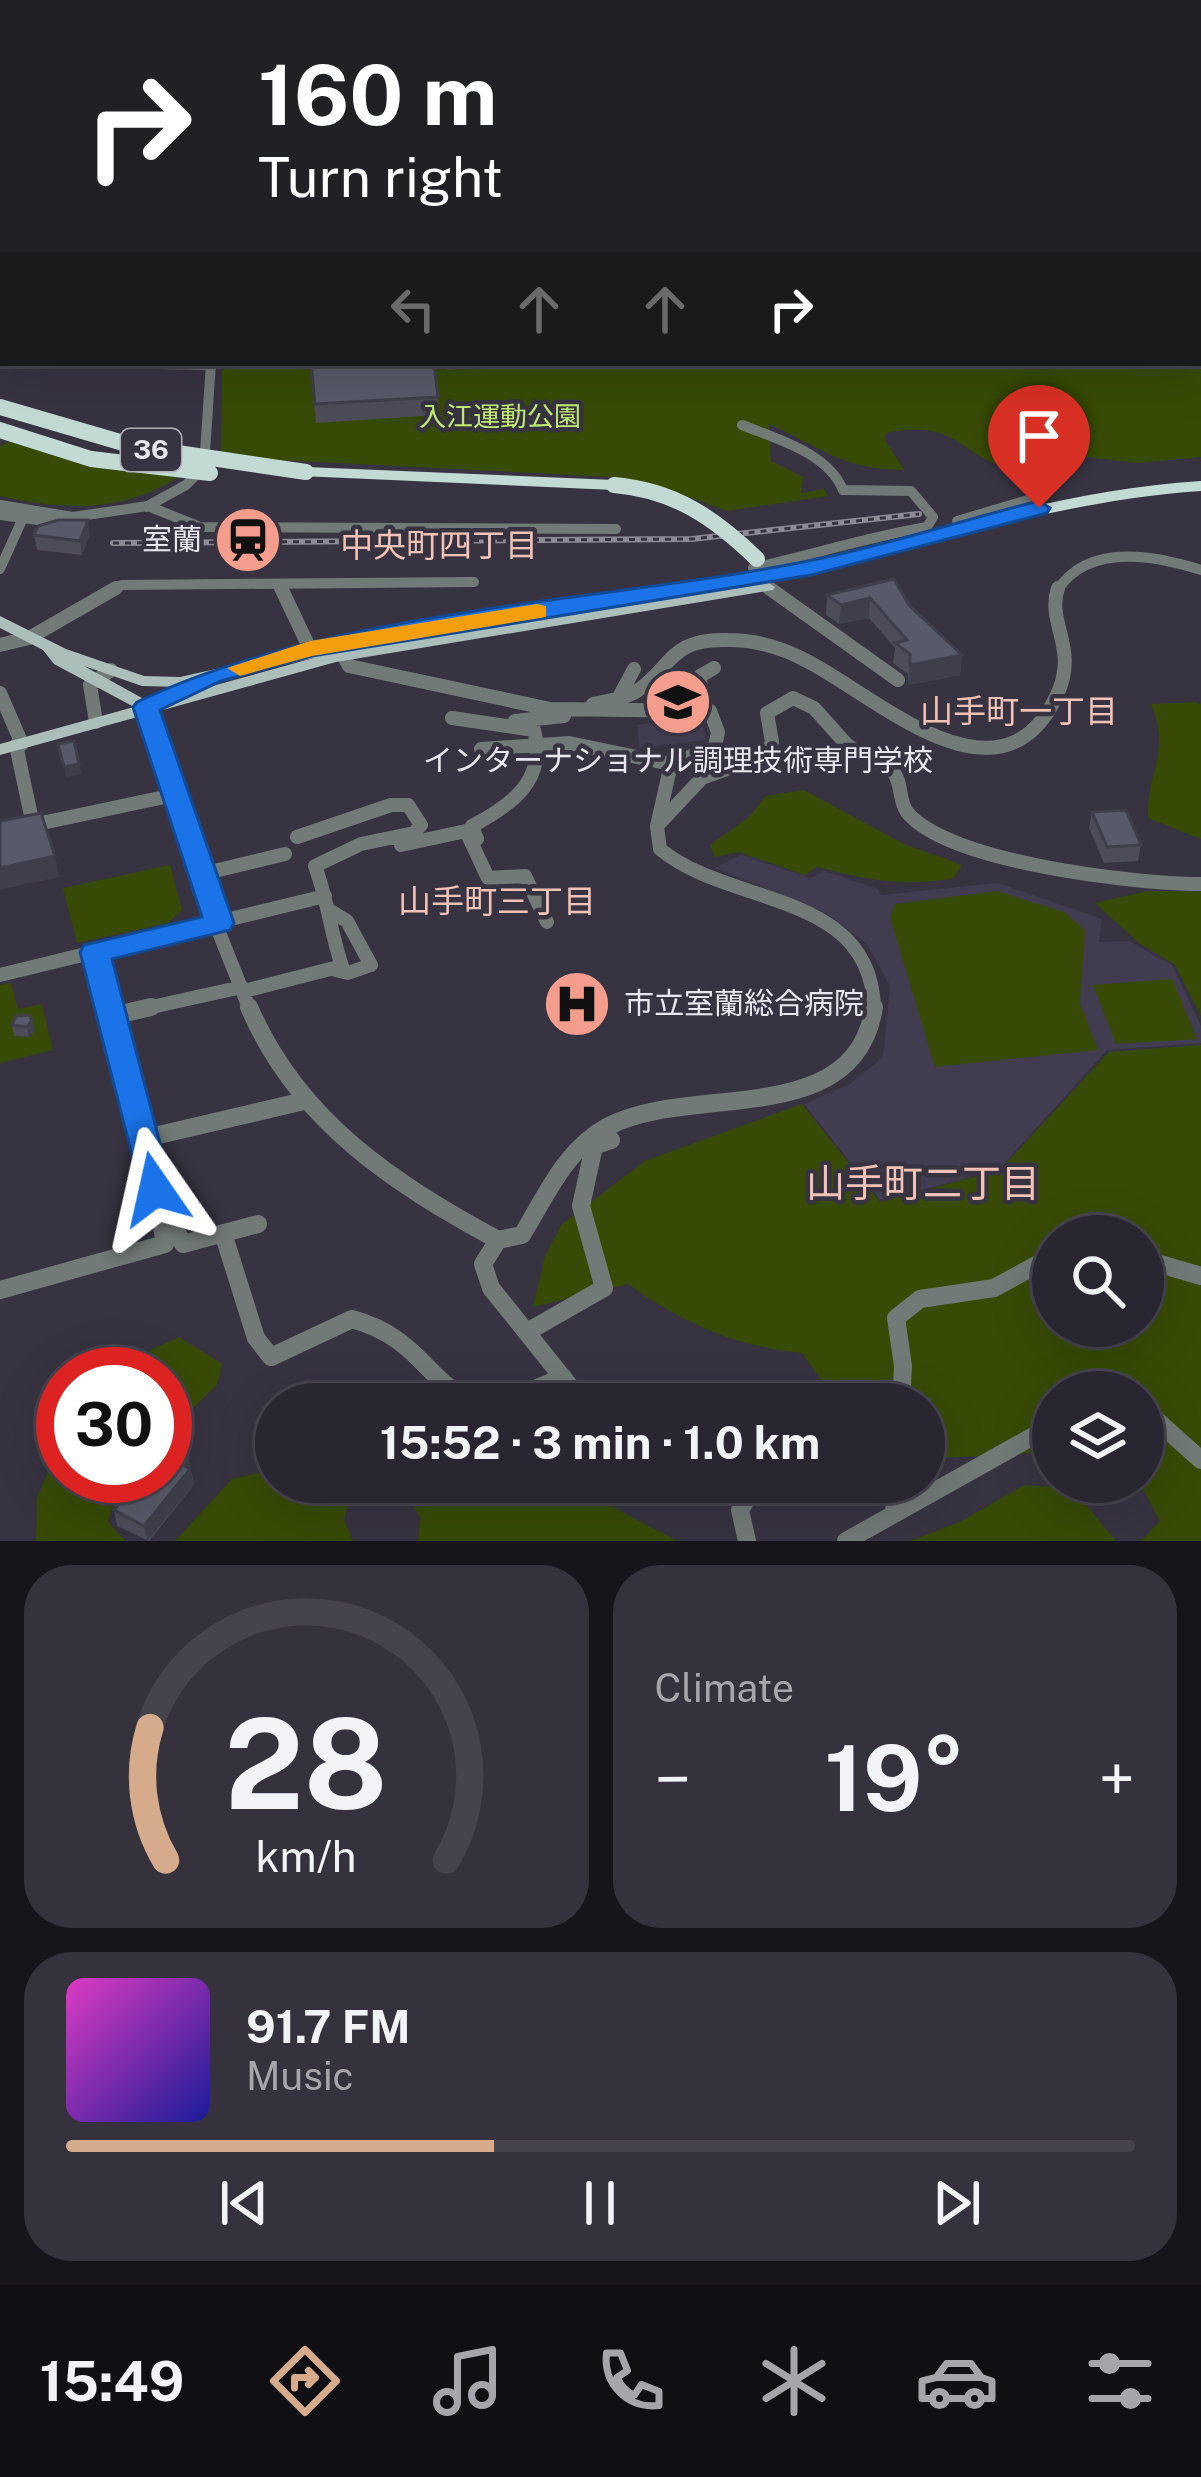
<!DOCTYPE html>
<html lang="en">
<head>
<meta charset="utf-8">
<style>
  :root { --surface:#292631; --page:#35323d; --text:#f1f3f6; --muted:#a5a5ab; --line:#45434d; --accent:#d6ab8b }
  body { margin:0; font-family:"Public Sans","Noto Sans JP",sans-serif; background:var(--page); color:var(--text); height:100vh; display:flex; flex-direction:column; font-size:45px; white-space:nowrap }
  * { box-sizing:border-box; margin:0 }
  p { font-size:39px; color:var(--muted) }
  .icon { flex:none; width:66px; height:66px; fill:none; stroke:currentColor; stroke-width:2; stroke-linecap:round; stroke-linejoin:round }
  .map { position:relative; height:1541px; overflow:hidden }
  .side { display:flex; flex-direction:column; gap:24px; padding:24px; background:#17151b; flex:1 }
  .side>* { flex:none }
  .guide { position:absolute; left:0px; top:0px; width:1203px; height:366px; box-shadow:0 12px 48px #0002,0 0 0 3px var(--line); background:#202124; color:#fff; overflow:hidden }
  .tools { position:absolute; left:1032px; top:1215px; display:grid; gap:24px }
  .tools a { display:grid; place-items:center; width:132px; height:132px; border-radius:50%; background:var(--surface); box-shadow:0 12px 48px #0002,0 0 0 3px var(--line); font-size:60px }
  .speed { position:absolute; left:36px; top:1347px; display:flex; gap:24px; font-size:60px; font-weight:700; text-align:center }
  .speed>* { display:grid; place-content:center; width:156px; height:156px; border-radius:50%; background:var(--surface); box-shadow:0 12px 48px #0002,0 0 0 3px var(--line); line-height:1 }
  .speed .limit { border:18px solid #d22; background:#fff; color:#111 }
  .pin { position:absolute; display:grid; place-items:center; width:102px; height:102px; color:#fff; margin:-123px -51px; border-radius:50% 50% 50% 0; rotate:-45deg; box-shadow:0 0 12px #0007 }
  .pin .icon { rotate:45deg }
  .me { position:absolute; width:132px; margin:-66px; rotate:349deg; stroke-linejoin:round; filter:drop-shadow(0 0 9px #0008) }
  .turn { display:flex; align-items:center; gap:42px; height:252px; padding:0 60px; font-size:54px }
  .turn .icon { width:156px; height:156px; stroke-width:2.5 }
  .turn b { display:block; font-size:84px; line-height:102px }
  .lanes { display:flex; align-items:center; height:114px; padding:0 60px; background:#0003; justify-content:center; gap:60px; direction:ltr }
  .lanes .off { opacity:.35 }
  .big { font-size:90px; font-weight:700; line-height:1.1 }
  .side .card { flex:1; display:flex; flex-direction:column; justify-content:center; gap:18px; min-width:0; padding:0 42px; border-radius:48px; background:var(--page) }
  .side .dial { align-items:center; gap:0 }
  .dial svg { height:312px; overflow:visible; fill:none; stroke:var(--line); stroke-width:7; stroke-linecap:round; text-anchor:middle }
  .dial text { fill:var(--text); stroke:none }
  .song { display:flex; align-items:center; gap:36px }
  .cover { width:144px; height:144px; border-radius:18px; background:linear-gradient(135deg,hsl(310 70% 55%),hsl(240 70% 35%)) }
  .played { height:12px; border-radius:6px; background:linear-gradient(90deg,var(--accent) 40%,var(--line) 40%) }
  .keys { display:flex; justify-content:space-around; direction:ltr }
  .heat { display:flex; justify-content:space-between; align-items:center; font-size:66px; direction:ltr }
  .side .tiles { flex:1; display:grid; gap:24px; grid-template-columns:1fr 1fr }
  .card:last-child { grid-column:span 2 }
  .trip { position:absolute; left:255px; top:1383px; width:690px; height:120px; border-radius:60px; background:var(--surface); box-shadow:0 12px 48px #0002,0 0 0 3px var(--line); font-weight:700; line-height:120px; text-align:center }
  .dock { display:flex; height:192px; justify-content:space-around; align-items:center; background:#100f14; color:var(--muted) }
  .dock .icon { width:84px; height:84px }
  .dock .active { color:var(--accent) }
  .dock b { font-size:54px; color:var(--text) }
  .map>svg:first-child { display:block }
</style>
</head>
<body>
<div class="map">
<svg width="1201" height="1541" viewBox="0 0 1201 1541">
  <rect width="100%" height="100%" fill="#373341"/>
  <path fill="#413c4f" d="M479,0H1201V261L1200,3Z
    M661,684L693,688L706,740L639,748L637,725L681,717L656,716Z
    M741,855L811,878L824,871L878,889L881,895L998,883L1102,919L1099,942L1129,941L1172,965L1201,1026V1043L1107,1050L999,1169L881,1201L804,1104L850,1084L883,1057L890,986L867,944L826,913L715,868Z"/>
  <path fill="#374b06" fill-rule="evenodd" d="M1201,324V457L1139,463L1056,454L1012,470C956,454 959,419 886,433L885,440L904,470C844,470 820,447 769,424L771,461L803,477L801,493L824,489L828,496L727,511L662,487L613,477L221,457L222,363H1200Z
    M14,440L123,470L179,477C119,514 64,510 0,496V446Z
    M1196,702L1201,704V839L1148,818C1146,771 1172,754 1151,704Z
    M804,790L904,844L962,865L954,878C905,888 864,879 817,867L805,875L739,852L715,857L710,845L748,818L766,796Z
    M170,865L182,910L168,923L77,943L63,888Z
    M997,891L1064,912L1085,930L1080,1003L1098,1050L935,1067L890,917L895,904Z
    M1147,891H1201V1016L1175,965L1139,943L1095,903Z
    M1172,979L1197,1039L1116,1044L1093,985Z
    M11,983L18,1009L42,1004L53,1050L0,1063V985Z
    M1201,1045V1541H1141L1160,1521L1139,1482L1143,1392H1053V1452L942,1458L924,1449V1404H839L802,1353C736,1347 680,1322 628,1284L533,1307L545,1256L562,1224L645,1161L802,1104L880,1202L1000,1170L1109,1052ZM1053,1236H1143V1326H1053Z
    M179,1337L222,1364L217,1385L165,1435V1374H100Z
    M63,1438V1476H123L108,1521L125,1541H36L37,1497Z
    M276,1469V1482H354L344,1520L353,1541H175L232,1479Z
    M402,1482H538L547,1490L611,1506L677,1541H418L420,1518Z
    M1024,1485L1072,1488L1116,1541H910L962,1521Z"/>
  <g fill="none" stroke-linecap="round" stroke-linejoin="round">
    <path stroke="#727a78" stroke-width="10" d="M103,363L211,365
      M742,425C777,439 828,453 843,490L911,491L933,517L927,527C867,537 812,555 753,568
      M0,505L73,517L148,506L200,527L616,529
      M146,507L186,485L204,467L211,363
      M0,515L60,523
      M967,529L957,521L1028,500L1039,508
      M0,569L22,520
      M279,584L282,591
      M767,587L773,591
      M111,591L122,585L474,582
      M1057,591C1087,543 1154,555 1201,570"/>
    <path stroke="#727a78" stroke-width="14" d="M281,588L310,649L322,653
      M769,588L898,680
      M0,645L29,638L116,588
      M343,655L349,666L550,709L710,711L718,732L715,747L671,764L657,826L660,849C729,907 873,890 874,1010
      M0,693L22,744
      M618,699L634,669
      M593,704C607,701 624,699 637,691C673,666 670,638 728,640C756,640 783,648 807,661C876,696 1001,816 1057,695C1079,648 1046,623 1058,588
      M146,707L212,915L250,1010
      M702,711L700,676L714,668
      M452,718L534,730C547,780 512,805 472,826L477,839
      M515,721L564,716
      M96,722L90,685L111,670
      M16,745L33,825
      M481,749L569,743L671,764
      M657,826L702,778L766,755L772,742L767,713L793,698L814,708L848,746L892,770C903,783 898,800 907,812C948,863 1138,884 1201,884
      M0,832L174,795
      M401,845L466,831L488,878L525,876L547,922
      M202,874L285,854
      M332,912L347,921L371,965L348,973L336,970
      M95,953L111,1010
      M0,975L325,896
      M244,991L342,966C330,931 328,901 315,866L361,844L414,833L421,825L408,805H391L297,837
      M138,1010L242,987"/>
    <path stroke="#727a78" stroke-width="18" d="M249,1007C298,1121 393,1183 498,1240L522,1235C546,1196 565,1150 607,1127C690,1082 855,1132 874,1007
      M112,1016L151,1007
      M146,1138L304,1101
      M163,1205L183,1244L258,1224
      M223,1233L256,1338L271,1357L352,1319C455,1347 424,1443 563,1377
      M498,1240L483,1264L491,1288L584,1404
      M1143,1259L1201,1276
      M0,1290L165,1244L146,1138L110,1007
      M527,1332L604,1288L581,1206L594,1146L611,1140
      M901,1404L903,1366L896,1318L920,1299L994,1288L1053,1256
      M1143,1408L1201,1460
      M894,1514L896,1482
      M747,1541L740,1510L757,1482
      M846,1541L1053,1425"/>
    <path fill="#acbeba" fill-rule="evenodd" d="M767,582L775,587L773,590L336,662L0,755V744L134,707L54,664L43,650L0,628V616L66,649L144,676L180,677L400,628L406,629L408,633L406,637L346,650ZM317,657L151,703L84,666L142,686L180,687Z"/>
    <path fill="#c3d9d4" fill-rule="evenodd" d="M306,467L614,480L623,485L614,490L300,476L297,472Z
      M1201,481V491C1050,501 908,553 760,582L751,576L753,572C790,564 827,557 863,548C976,521 1084,488 1201,481Z"/>
    <defs>
      <path id="rail" d="M537,0L542,3
        M996,3L1000,0
        M1097,3L1107,0
        M113,543L692,539L919,514"/>
    </defs>
    <use href="#rail" stroke="#8d8a95" stroke-width="6"/>
    <use href="#rail" stroke="#373341" stroke-width="3" stroke-dasharray="6" stroke-linecap="butt"/>
    <path stroke="#c3d9d4" stroke-width="16" d="M0,407L137,447L306,472
      M0,430L91,459L210,473
      M614,485C674,490 715,518 757,559"/>
  </g>
  <path fill="#4d4d5a" d="M310,363L438,397L439,415L316,423Z
    M446,363H499V366L447,370Z
    M90,534L82,555L37,550L34,535Z
    M894,579L909,605L962,655L960,675L908,685V674L893,663L895,648L869,618L839,624L826,615L827,595Z
    M1092,812L1141,845L1138,861L1104,863L1089,828Z
    M32,1020L35,1031L29,1037L14,1036L12,1025Z
    M187,1451L194,1485L149,1541L117,1526L114,1510L169,1457Z"/>
  <path fill="#3e3f4a" d="M88,520L90,534L82,555L80,541Z
    M870,598L869,618L839,624L841,605Z
    M962,655L960,675L908,685L910,665Z
    M79,764L81,774L66,777L64,767Z
    M55,856L59,877L0,890V868Z
    M32,1020L35,1031L29,1037L27,1027Z
    M187,1451L190,1467L181,1478L178,1462Z
    M190,1469L194,1485L147,1541L144,1526Z"/>
  <path fill="#595a69" stroke="#3e3f4a" stroke-width="3" d="M311,363H434L438,397L315,404Z
    M58,520H88L80,541L34,535L38,526Z
    M894,579L909,605L962,655L910,665V654L895,643L907,640L870,598L841,605L827,595Z
    M74,741L79,764L64,767L58,744Z
    M1126,810L1141,845L1107,847L1092,812Z
    M41,813L55,856L0,868V821Z
    M29,1015L32,1020L27,1027L12,1025L16,1016Z
    M178,1446L187,1451L178,1462L190,1469L144,1526L114,1510L142,1476H165V1455L169,1457Z"/>
  <path fill="#1a73e8" stroke="#114b97" stroke-width="3" d="M1039,501L1050,508L1047,513L811,575L312,656L221,681L160,710L234,923L230,930L112,959L172,1189L167,1198H143L80,952L84,945L202,917L133,707L137,702C335,608 592,604 808,561C885,546 962,520 1039,501Z"/>
  <path fill="#f59e0b" d="M537,604L546,606V617L312,656L240,676L227,668L310,641Z"/>
  <defs>
    <symbol id="station-disc" viewBox="-11 -11 22 22"><circle r="9.5" fill="#f49d8c" stroke="#373341"/><path d="M-3-6H3Q5-6 5-4V2Q5 4 3 4L4.5 6H3L1.5 4h-3L-3 6H-4.5L-3 4Q-5 4-5 2V-4Q-5-6-3-6ZM-3.5-4v3h7v-3ZM-3.5 1v1.5H-2V1ZM2 1v1.5H3.5V1Z" fill="#111"/></symbol>
    <symbol id="university-disc" viewBox="-11 -11 22 22"><circle r="9.5" fill="#f49d8c" stroke="#373341"/><path d="M0-5L7-2L0 1L-7-2ZM-4 1L0 2.5L4 1V4Q0 6-4 4Z" fill="#111"/></symbol>
    <symbol id="hospital-disc" viewBox="-11 -11 22 22"><circle r="9.5" fill="#f49d8c" stroke="#373341"/><path d="M-5-5h3v3.5h4V-5h3V5h-3V1.5h-4V5h-3Z" fill="#111"/></symbol>
  </defs>
  <g fill-rule="evenodd">
    <use href="#station-disc" x="210" y="502" width="76" height="76"/>
    <use href="#university-disc" x="640" y="664" width="76" height="76"/>
    <use href="#hospital-disc" x="539" y="966" width="76" height="76"/>
  </g>
  <g text-anchor="middle" stroke-width="9" stroke-linejoin="round" paint-order="stroke">
    <g font-size="27" fill="#c1eb72" stroke="#373341">
      <text x="500" y="426">入江運動公園</text>
    </g>
    <rect fill="#373341" stroke="#b3b0ba" stroke-width="3" x="121" y="429" width="60" height="42" rx="9"/>
    <g font-size="27" font-weight="bold" fill="#e8e6ee">
      <text x="151" y="459">36</text>
    </g>
    <g font-size="30" fill="#e8e6ee" stroke="#373341" text-anchor="end">
      <text x="202" y="550">室蘭</text>
      <text x="678" y="771" text-anchor="middle">インターナショナル調理技術専門学校</text>
      <text x="624" y="1014" text-anchor="start">市立室蘭総合病院</text>
    </g>
    <g font-size="33" fill="#f4c2b7" stroke="#373341">
      <text x="439" y="557">中央町四丁目</text>
      <text x="1019" y="723">山手町一丁目</text>
      <text x="497" y="913">山手町三丁目</text>
    </g>
    <g font-size="39" fill="#f4c2b7" stroke="#373341">
      <text x="923" y="1197">山手町二丁目</text>
    </g>
  </g>
</svg>
<div class="tools">
<a><svg class="icon" aria-label="search" viewBox="0 0 24 24"><circle cx="10" cy="10" r="6"/><path d="M15 15l6 6"/></svg></a>
<a><svg class="icon" aria-label="layers" viewBox="0 0 24 24"><path d="M12 4l9 5-9 5-9-5zM3 14l9 5 9-5"/></svg></a>
</div>
<div class="speed"><div class="limit">30</div></div>
<div class="pin" style="left:1039px;top:508px;background:#d93025"><svg class="icon" aria-label="arrive" viewBox="0 0 24 24"><path d="M6 21V4h12l-3 4 3 4H6"/></svg></div>
<svg class="me" style="left:155px;top:1189px" viewBox="-20 -20 40 40"><path d="M0-17L14 15 0 8-14 15z" fill="#1a73e8" stroke="#fff" stroke-width="4"/></svg>
<div class="trip">15:52 · 3 min · 1.0 km</div>
<div class="guide">
<div class="turn"><svg class="icon" aria-label="right" viewBox="0 0 24 24"><path d="M7 20v-9h11M14 6l5 5-5 5"/></svg><div><b>160 m</b>Turn right</div></div>
<div class="lanes"><svg class="icon off" aria-label="left" viewBox="0 0 24 24"><path d="M17 20v-9H6M10 6l-5 5 5 5"/></svg><svg class="icon off" aria-label="ahead" viewBox="0 0 24 24"><path d="M12 20V5M6 11l6-6 6 6"/></svg><svg class="icon off" aria-label="ahead" viewBox="0 0 24 24"><path d="M12 20V5M6 11l6-6 6 6"/></svg><svg class="icon" aria-label="right" viewBox="0 0 24 24"><path d="M7 20v-9h11M14 6l5 5-5 5"/></svg></div>
</div>
</div>
<section class="side">
<div class="tiles">
<div class="card dial"><svg viewBox="0 0 100 80">
<path d="M14 69A42 42 0 1 1 86 69"/>
<path d="M14 69A42 42 0 0 1 10 35" stroke="#d6ab8b"/>
<text x="50" y="56" font-size="32" font-weight="700">28</text>
<text x="50" y="72" font-size="11">km/h</text>
</svg></div>
<div class="card"><p>Climate</p>
<div class="heat"><a>−</a><b class="big">19°</b><a>+</a></div>
</div>
<div class="card">
<div class="song"><i class="cover"></i><div><b>91.7 FM</b><p>Music</p></div></div>
<div class="played"></div>
<div class="keys"><svg class="icon" aria-label="previous" viewBox="0 0 24 24"><path d="M18 5L8 12l10 7zM5 5v14"/></svg><svg class="icon" aria-label="pause" viewBox="0 0 24 24"><path d="M8 5v14M16 5v14"/></svg><svg class="icon" aria-label="next" viewBox="0 0 24 24"><path d="M6 5l10 7-10 7zM19 5v14"/></svg></div>
</div>
</div>
</section>
<nav class="dock">
<b>15:49</b>
<svg class="icon active" aria-label="directions" viewBox="0 0 24 24"><path d="M12 3l9 9-9 9-9-9zM9 14v-3h6M13 9l2 2-2 2"/></svg>
<svg class="icon" aria-label="music" viewBox="0 0 24 24"><path d="M9 18V5l10-2v13"/><circle cx="6" cy="18" r="3"/><circle cx="16" cy="16" r="3"/></svg>
<svg class="icon" aria-label="phone" viewBox="0 0 24 24"><path d="M5 4h4l2 5-3 2q2 4 5 5l2-3 5 2v4C11 20 4 13 5 4z"/></svg>
<svg class="icon" aria-label="climate" viewBox="0 0 24 24"><path d="M12 3v18M4 7l16 10M4 17L20 7"/></svg>
<svg class="icon" aria-label="car" viewBox="0 0 24 24"><path d="M5 17H2v-5l4-1 3-4h7l3 4 3 1v5h-3M9 17h6M6 11h13"/><circle cx="7" cy="17" r="2"/><circle cx="17" cy="17" r="2"/></svg>
<svg class="icon" aria-label="filters" viewBox="0 0 24 24"><path d="M4 7h16M4 17h16"/><circle cx="9" cy="7" r="2"/><circle cx="15" cy="17" r="2"/></svg>
</nav>
</body>
</html>
